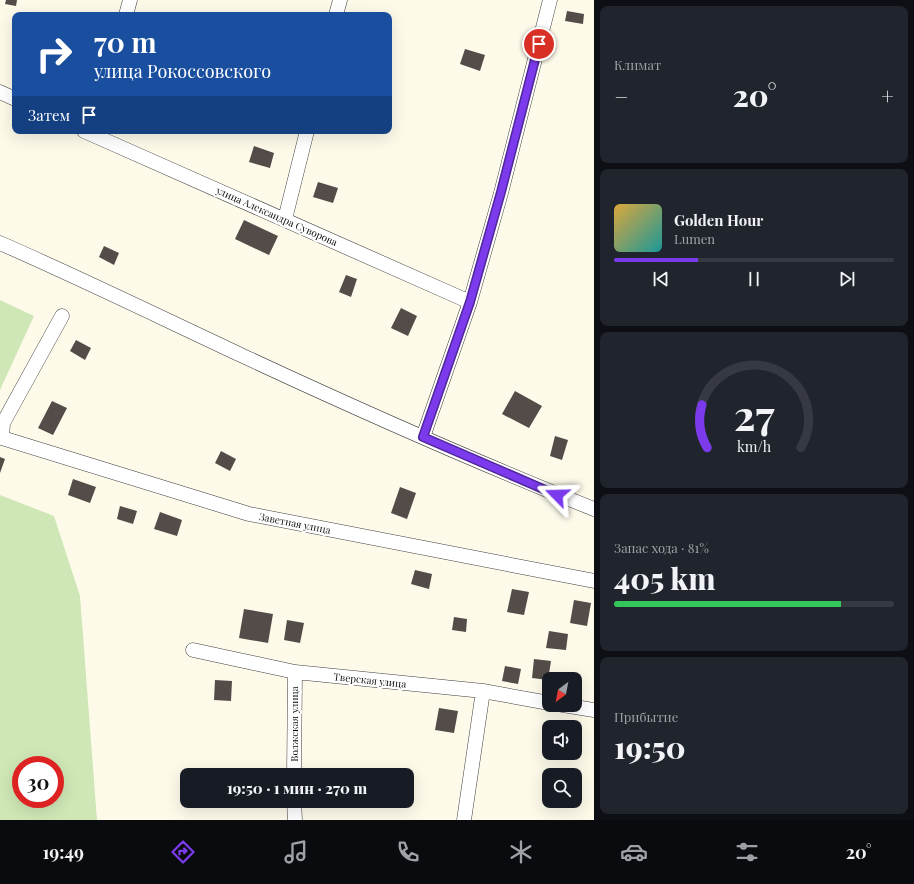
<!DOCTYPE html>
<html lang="ru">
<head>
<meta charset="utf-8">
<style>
  :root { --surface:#171b24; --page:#20242c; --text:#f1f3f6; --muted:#9ea1a6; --line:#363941; --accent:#7c3aed }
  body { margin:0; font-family:"Playfair Display",serif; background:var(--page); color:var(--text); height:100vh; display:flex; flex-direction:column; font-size:15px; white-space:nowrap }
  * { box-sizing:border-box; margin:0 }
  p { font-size:13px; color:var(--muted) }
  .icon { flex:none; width:22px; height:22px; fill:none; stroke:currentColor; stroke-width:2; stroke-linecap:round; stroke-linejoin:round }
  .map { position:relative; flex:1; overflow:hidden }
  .panel { display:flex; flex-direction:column; gap:6px; padding:6px; background:#0d0f14; width:320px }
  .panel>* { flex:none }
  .guide { position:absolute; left:12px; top:12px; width:380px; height:122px; border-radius:8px; box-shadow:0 4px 16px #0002; background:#1a4fa0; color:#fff; overflow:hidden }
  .needle { width:26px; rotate:212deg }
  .buttons { position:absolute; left:542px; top:672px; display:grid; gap:8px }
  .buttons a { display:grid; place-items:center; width:40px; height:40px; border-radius:8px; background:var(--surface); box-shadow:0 4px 16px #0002; font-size:20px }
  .speed { position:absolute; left:12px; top:756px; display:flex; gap:8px; font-size:20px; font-weight:700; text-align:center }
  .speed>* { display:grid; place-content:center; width:52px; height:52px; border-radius:50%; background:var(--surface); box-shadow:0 4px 16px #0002; line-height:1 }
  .speed .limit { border:6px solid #d22; background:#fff; color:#111 }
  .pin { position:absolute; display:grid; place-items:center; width:34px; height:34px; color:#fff; margin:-17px; border:2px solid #fff; border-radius:50%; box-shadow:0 1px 4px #0007 }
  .me { position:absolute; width:44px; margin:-22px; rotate:292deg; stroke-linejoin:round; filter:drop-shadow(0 0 3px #0008) }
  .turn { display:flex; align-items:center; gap:14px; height:84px; padding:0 16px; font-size:18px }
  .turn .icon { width:52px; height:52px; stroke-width:2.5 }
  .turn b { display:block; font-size:28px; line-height:34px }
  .then { display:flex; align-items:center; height:38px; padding:0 16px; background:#0003; gap:8px; font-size:15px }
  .big { font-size:30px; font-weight:800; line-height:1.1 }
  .panel .card { flex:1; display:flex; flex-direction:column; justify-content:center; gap:6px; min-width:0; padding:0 14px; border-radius:8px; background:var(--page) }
  .panel .dial { align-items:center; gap:0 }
  .dial svg { height:104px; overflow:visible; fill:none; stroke:var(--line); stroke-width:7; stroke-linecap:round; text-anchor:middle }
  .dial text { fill:var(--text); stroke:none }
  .song { display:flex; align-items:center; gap:12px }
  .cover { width:48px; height:48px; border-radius:6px; background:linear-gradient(135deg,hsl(40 70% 55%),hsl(180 70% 35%)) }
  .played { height:4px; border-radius:2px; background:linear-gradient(90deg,var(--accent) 30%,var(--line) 30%) }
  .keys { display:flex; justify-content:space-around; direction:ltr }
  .heat { display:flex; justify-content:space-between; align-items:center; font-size:22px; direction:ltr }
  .charge { height:6px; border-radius:3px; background:linear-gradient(90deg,#34c759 81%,var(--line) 0) }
  .trip { position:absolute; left:180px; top:768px; width:234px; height:40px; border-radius:8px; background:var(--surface); box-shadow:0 4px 16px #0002; font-weight:800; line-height:40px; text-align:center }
  .tabs { display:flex; height:64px; justify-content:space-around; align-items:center; background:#090b0e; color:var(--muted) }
  .tabs .icon { width:28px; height:28px }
  .tabs .current { color:var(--accent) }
  .tabs b { font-size:18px; color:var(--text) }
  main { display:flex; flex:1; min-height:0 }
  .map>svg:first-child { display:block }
</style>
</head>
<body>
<main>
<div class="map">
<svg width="594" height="820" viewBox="0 0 594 820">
  <rect width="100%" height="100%" fill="#fefaea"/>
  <path fill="#cfe7b6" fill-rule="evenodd" d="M0,300L34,316L0,390Z
    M0,495L54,516L80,596L97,820H0ZM21,765H55V799H21Z"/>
  <path fill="#534c48" d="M6,0H17L16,6L5,4Z
    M567,11L584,14L583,24L565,21Z
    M465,49L485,55L480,71L460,64Z
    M254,146L274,153L270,168L249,162Z
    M318,182L338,188L333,203L313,197Z
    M244,220L278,236L269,255L235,239Z
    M104,246L119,253L114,265L99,257Z
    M346,275L357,279L351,297L339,292Z
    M401,308L417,316L408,336L391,328Z
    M76,340L91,348L85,360L70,351Z
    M515,391L542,406L529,428L502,414Z
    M52,401L67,408L53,435L38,428Z
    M555,436L568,440L562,460L550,456Z
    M221,451L236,459L230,471L215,463Z
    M0,457L5,459L0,473Z
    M73,479L96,487L90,503L68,495Z
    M400,487L416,493L407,519L391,513Z
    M120,506L137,511L133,524L117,519Z
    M160,512L182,520L177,536L154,529Z
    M415,570L432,574L429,589L411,584Z
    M512,589L529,592L524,615L507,612Z
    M574,600L591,603L587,626L570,623Z
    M244,609L273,614L268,643L239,638Z
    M454,617L467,619L466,632L452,630Z
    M287,620L304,623L300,643L284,640Z
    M549,631L568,634L566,650L546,648Z
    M534,659L551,661L548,680L532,678Z
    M505,666L521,669L518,684L502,681Z
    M215,680L232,681L231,701L214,700Z
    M439,708L458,711L454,733L435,730Z"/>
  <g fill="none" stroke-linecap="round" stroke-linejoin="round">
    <defs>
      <path id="minor" d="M126,15L130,0
        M336,15L340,0
        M0,92L15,99
        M84,131L470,302
        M285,219L307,131
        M0,243C82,279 162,318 243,356C359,410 476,462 594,509
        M62,316L3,423L2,438L249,514L594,581
        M423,437L470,302L501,193L550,0
        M193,650L295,672L483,691L549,703
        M563,705L594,710
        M294,775L295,672
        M294,801L295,820
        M464,820L483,691"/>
    </defs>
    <use href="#minor" stroke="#3e3e3e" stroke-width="15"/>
    <use href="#minor" stroke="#fff" stroke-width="14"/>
  </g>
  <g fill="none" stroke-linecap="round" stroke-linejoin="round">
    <defs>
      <path id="route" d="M539,44L501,192L470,302L423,437L557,495"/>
    </defs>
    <use href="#route" stroke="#51269a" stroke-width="10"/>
    <use href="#route" stroke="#7c3aed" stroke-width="7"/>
  </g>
  <g text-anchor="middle" stroke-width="4" stroke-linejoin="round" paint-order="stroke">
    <g font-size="10" fill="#0b0b0b" stroke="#fff">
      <text transform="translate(277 216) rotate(24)" y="4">улица Александра Суворова</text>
      <text transform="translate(295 523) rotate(11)" y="4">Заветная улица</text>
      <text transform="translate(370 680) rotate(6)" y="4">Тверская улица</text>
      <text transform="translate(294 724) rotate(-90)" y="4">Волжская улица</text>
    </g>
  </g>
</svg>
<div class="buttons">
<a><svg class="needle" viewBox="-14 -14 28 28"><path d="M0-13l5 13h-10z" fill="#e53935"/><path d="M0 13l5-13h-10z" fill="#9ea1a6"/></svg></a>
<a><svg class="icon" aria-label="sound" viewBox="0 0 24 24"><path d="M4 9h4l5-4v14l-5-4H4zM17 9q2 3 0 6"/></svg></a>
<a><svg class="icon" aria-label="search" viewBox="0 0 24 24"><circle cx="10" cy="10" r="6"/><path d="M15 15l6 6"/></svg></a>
</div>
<div class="speed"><div class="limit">30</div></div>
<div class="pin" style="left:539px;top:44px;background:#d93025"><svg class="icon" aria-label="arrive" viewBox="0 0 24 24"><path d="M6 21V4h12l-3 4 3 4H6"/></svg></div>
<svg class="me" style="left:557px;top:495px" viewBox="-20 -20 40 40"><path d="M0-17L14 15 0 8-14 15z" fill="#7c3aed" stroke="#fff" stroke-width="4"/></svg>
<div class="trip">19:50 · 1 мин · 270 m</div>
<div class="guide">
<div class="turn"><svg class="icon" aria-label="right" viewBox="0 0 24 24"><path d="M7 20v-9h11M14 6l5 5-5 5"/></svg><div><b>70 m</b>улица Рокоссовского</div></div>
<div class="then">Затем<svg class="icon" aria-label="arrive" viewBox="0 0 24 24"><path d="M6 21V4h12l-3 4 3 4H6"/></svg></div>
</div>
</div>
<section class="panel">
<div class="card"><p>Климат</p>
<div class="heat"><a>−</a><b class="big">20°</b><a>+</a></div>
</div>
<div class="card">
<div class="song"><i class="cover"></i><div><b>Golden Hour</b><p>Lumen</p></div></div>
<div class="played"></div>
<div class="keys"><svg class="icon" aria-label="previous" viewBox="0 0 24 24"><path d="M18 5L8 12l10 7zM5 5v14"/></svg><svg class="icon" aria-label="pause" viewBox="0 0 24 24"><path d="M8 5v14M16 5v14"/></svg><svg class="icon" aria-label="next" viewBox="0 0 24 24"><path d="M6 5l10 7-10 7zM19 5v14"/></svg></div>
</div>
<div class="card dial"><svg viewBox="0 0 100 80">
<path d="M14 69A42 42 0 1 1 86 69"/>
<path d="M14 69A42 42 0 0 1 10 36" stroke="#7c3aed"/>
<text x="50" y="56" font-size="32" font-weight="700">27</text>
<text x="50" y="72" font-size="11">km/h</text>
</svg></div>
<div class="card"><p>Запас хода · 81%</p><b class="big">405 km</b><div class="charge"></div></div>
<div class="card"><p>Прибытие</p><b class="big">19:50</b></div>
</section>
</main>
<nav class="tabs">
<b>19:49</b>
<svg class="icon current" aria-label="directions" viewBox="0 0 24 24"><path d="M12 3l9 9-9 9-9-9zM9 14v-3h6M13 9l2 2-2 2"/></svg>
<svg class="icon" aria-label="music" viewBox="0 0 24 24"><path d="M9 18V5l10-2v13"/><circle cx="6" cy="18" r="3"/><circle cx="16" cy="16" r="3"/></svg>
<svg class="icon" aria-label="phone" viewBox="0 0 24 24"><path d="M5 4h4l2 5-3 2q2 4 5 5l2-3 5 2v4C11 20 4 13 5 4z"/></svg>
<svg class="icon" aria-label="climate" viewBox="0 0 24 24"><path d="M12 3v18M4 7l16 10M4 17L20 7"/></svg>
<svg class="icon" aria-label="car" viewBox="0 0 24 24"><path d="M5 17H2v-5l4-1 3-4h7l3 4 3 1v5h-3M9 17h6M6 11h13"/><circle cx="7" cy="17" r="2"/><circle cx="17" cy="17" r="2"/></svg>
<svg class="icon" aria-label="filters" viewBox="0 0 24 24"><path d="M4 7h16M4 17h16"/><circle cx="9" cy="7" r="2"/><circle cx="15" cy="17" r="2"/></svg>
<b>20°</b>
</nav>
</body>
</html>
